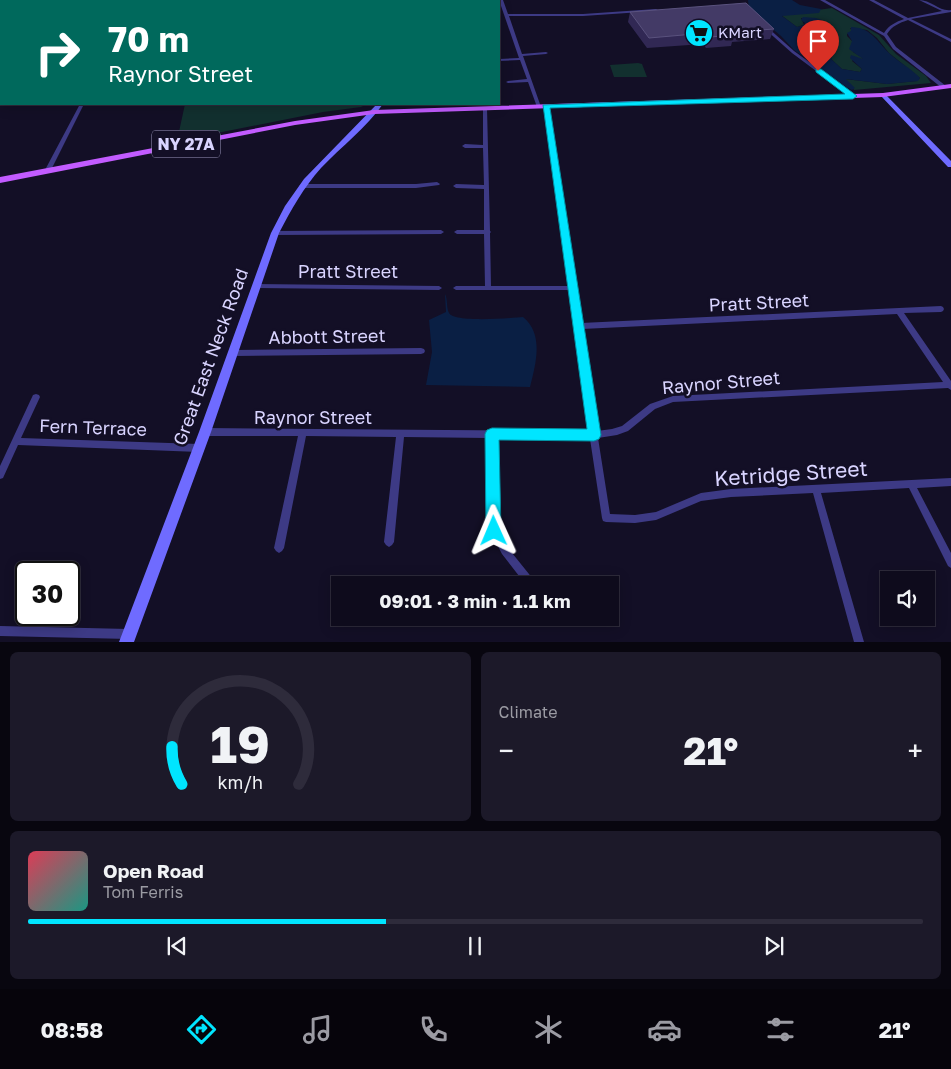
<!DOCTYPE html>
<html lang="en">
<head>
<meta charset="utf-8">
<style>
  :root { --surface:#0e0b1c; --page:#1c1929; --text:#f1f3f6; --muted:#9b9ba3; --line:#2e2b3b; --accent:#00e5ff }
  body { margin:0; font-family:"Golos Text",sans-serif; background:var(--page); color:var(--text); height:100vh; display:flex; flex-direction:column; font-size:19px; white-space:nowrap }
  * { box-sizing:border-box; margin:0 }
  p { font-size:16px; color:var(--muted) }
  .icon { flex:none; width:28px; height:28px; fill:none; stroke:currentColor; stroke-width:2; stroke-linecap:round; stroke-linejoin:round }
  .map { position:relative; height:642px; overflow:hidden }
  .details { display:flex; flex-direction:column; gap:10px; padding:10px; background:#08060f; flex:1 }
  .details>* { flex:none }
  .top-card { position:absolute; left:0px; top:0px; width:500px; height:105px; box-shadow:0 2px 12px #0003,0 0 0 1px var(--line); background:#00695c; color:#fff; overflow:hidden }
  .tools { position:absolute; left:880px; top:571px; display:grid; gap:10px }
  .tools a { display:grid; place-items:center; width:55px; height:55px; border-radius:0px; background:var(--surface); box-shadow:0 2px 12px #0003,0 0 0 1px var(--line); font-size:25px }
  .speed { position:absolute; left:15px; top:561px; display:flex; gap:10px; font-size:25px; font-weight:700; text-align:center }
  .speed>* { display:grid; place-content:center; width:65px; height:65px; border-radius:50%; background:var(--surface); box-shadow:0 2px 12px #0003,0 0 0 1px var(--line); line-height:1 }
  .speed .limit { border:2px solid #111; border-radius:8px; background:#fff; color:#111 }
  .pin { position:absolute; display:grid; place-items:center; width:42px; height:42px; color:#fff; margin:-51px -21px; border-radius:50% 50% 50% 0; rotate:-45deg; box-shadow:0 0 5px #0007 }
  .pin .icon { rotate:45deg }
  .me { position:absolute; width:55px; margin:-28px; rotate:359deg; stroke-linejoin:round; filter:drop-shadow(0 0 4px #0008) }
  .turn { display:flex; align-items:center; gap:18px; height:105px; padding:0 25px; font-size:22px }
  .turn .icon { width:65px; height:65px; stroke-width:2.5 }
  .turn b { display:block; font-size:35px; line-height:42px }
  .big { font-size:38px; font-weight:700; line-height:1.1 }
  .details .card { flex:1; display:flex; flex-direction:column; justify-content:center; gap:8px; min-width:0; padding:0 18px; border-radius:8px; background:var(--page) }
  .details .dial { align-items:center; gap:0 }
  .dial svg { height:130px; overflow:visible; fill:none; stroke:var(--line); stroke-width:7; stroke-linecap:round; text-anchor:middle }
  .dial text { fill:var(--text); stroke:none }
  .song { display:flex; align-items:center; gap:15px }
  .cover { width:60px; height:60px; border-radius:8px; background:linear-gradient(135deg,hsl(350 70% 55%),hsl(170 70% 35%)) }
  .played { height:5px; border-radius:2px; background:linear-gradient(90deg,var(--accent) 40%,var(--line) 40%) }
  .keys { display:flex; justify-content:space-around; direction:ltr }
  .heat { display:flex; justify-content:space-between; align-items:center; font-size:28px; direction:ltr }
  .details .tiles { flex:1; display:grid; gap:10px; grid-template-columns:1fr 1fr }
  .card:last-child { grid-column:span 2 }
  .trip { position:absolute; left:331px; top:576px; width:288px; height:50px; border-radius:0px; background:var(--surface); box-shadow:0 2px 12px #0003,0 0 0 1px var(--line); font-weight:700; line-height:50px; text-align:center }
  .tabs { display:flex; height:80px; justify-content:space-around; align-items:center; background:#06040b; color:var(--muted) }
  .tabs .icon { width:35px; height:35px }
  .tabs .on { color:var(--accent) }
  .tabs b { font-size:22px; color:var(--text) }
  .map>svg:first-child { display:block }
</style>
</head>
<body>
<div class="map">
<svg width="951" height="642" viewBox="0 0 951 642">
  <rect width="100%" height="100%" fill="#130f26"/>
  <path fill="#12302f" d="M832,8L879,35L896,54L926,76L931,83L854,90L845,79L887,84L917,81L920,78L889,53L877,38L867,30L850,28L852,31L847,34V36L852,41L853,52L863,58L861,60L855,57L852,61L862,69L860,72L842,69L831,59L835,52L828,47L830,43L816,35L819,31L816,28L818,27L816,18H801L804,25L797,27L781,15Z
    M638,63L642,64L647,77H614L610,65Z
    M185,104H367L361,107L323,112L177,141Z"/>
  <path fill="#0a1f44" d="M748,0H792L800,5L821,9L819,13L782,16L797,27L804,25L805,23L801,20L803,17L816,18L822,20L820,27L816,28L820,33L816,35L824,37L830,43L828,47L836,53L833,54L831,59L842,69L860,72L862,69L850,58L851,55L863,59L849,49L852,41L847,33L851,31V27C870,27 877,41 889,53C898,62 911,68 920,78L918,81L887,84L846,79L855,88L852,90L848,88L794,50L781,36L749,9Z
    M445,294C448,300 446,307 449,313C454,323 511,318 523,317C544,334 536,363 530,387L426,385L432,352L429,320L446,312Z"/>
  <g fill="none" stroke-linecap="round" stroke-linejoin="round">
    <path fill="#3d3a85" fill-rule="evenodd" d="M16,0H21L19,1H15Z
      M109,0H113L114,1H110Z
      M499,0H503L508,14H583L656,9L658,10L656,11L583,16H509L522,54L546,52L548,53L546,54L523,56L541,107L539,108L537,107L528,82L508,83L506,82L508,81L527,79L520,60L499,61V59L519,58Z
      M820,0H825L884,33C889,25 896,22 904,19L869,0H874L908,18L942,11L919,0C931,0 940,12 951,10V12L911,19L951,39V42L908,20C899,23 892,26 887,34L896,47L946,86V88H942L893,49L884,36Z
      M0,8H1V11H0Z
      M765,27H767L794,51L855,95V97H851L792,53L765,29Z
      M0,66H1V69H0Z
      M0,88H1V90H0Z
      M80,104H84L51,170L50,171H46L45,170Z
      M544,105L548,106L581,323L941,306L943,307L944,309L943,311L941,312L904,313L951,381V390L948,388L673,402L655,409L628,431L617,435L598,438L610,514L635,515L656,512L701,493L731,489L951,478V486L917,488L951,553V568L948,566L909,488L821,493L864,642H854L813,493L731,497L701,501L656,520L635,523L606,522L603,521L602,518L590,439L496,438L498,530L508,548L533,579L535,582L533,585H526L502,554L490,531L488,438L404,437L394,542L392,545L389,547L386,545L384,542L396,437L306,436L284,548L282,551L279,553L276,551L274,548L298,436H205L202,435L201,432L202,429L205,428L589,431L575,328L574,326V324L570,290H456L453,288L456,286H485L484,234H457L454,232L457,230H484V189L456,188L453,186L456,184L484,185L483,148H465L462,146L465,144L483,145V108L485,107L487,108L490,231L491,232L490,233L491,286H569ZM897,314L943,382L673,396L650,404L622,426L612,429L597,431L582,329Z
      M437,182L440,184L439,185L416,188H302L299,186L302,184H416Z
      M441,230L444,232L441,234L275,235L272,233L275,231Z
      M255,284L439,286L442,288L439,290L257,288L254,286Z
      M421,348L424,349L425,351L424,353L421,354L234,356L231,355L230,353L231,351L234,350Z
      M36,394L39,395L40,397L21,438L199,444L202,445L203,448L202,451L199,452L18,445L3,478L0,479V466L33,395Z
      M0,626L129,629L133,630L134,634L133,638L129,639L0,636Z"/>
    <path fill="#6f6bff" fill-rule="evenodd" d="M344,0H350L351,1H345Z
      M881,94H885L951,161V167H948L881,96Z
      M377,104H383C366,128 342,146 321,168C304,187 291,210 279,233L211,432L134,642H119L199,432L271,233L285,206L304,179Z"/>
    <path fill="#c25bff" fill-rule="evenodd" d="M951,84V88L883,97L374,114L295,125L0,183V177L295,121L374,110L883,93Z"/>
  </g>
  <path fill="#312854" d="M630,12L774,29L770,39L732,42L731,46L706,48L703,44L647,48L628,22Z"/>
  <path fill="#433a66" stroke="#5a527e" d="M746,3L774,29L732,32L735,35L710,37L706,33L649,38L630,12Z"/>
  <path fill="#00e5ff" stroke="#0095a6" d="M816,69H821L857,96L853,99L550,108L601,435L599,439L594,441L499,440L501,531L499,536L494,538L488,536L486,531L485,434L487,430L492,428L587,429L543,105L845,94L816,72Z"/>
  <defs>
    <symbol id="supermarket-disc" viewBox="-11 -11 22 22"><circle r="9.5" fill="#00e5ff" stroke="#130f26"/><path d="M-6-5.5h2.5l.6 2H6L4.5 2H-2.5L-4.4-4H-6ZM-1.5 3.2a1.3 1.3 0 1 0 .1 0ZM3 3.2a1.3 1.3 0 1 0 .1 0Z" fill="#111"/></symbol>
  </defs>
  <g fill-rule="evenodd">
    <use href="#supermarket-disc" x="683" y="17" width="32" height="32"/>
  </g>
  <g text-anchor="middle" stroke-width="5" stroke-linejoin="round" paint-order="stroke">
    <g font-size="15" fill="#d9d4ff" stroke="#130f26" text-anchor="start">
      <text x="718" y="38">KMart</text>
    </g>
    <rect fill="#130f26" stroke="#9e99be" stroke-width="1" x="152" y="130.5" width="68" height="27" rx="4"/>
    <g font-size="16" font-weight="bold" fill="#d9d4ff">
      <text x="186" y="150">NY 27A</text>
    </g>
    <g font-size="18" fill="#d9d4ff" stroke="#130f26">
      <text x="348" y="278">Pratt Street</text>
      <text transform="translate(759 303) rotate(-3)" y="6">Pratt Street</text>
      <text transform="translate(327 337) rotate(-1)" y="6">Abbott Street</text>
      <text transform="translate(211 357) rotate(-70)" y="6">Great East Neck Road</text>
      <text transform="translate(721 383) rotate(-5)" y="6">Raynor Street</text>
      <text x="313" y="424">Raynor Street</text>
      <text transform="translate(93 428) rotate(2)" y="6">Fern Terrace</text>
    </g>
    <g font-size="21" fill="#d9d4ff" stroke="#130f26">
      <text transform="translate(791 474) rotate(-4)" y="7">Ketridge Street</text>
    </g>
  </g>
</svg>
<div class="tools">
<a><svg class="icon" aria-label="sound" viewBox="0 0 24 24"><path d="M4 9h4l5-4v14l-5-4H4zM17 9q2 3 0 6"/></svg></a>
</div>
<div class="speed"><div class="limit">30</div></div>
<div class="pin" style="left:818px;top:71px;background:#d93025"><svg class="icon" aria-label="arrive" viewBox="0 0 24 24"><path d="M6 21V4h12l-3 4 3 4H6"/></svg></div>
<svg class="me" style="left:494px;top:531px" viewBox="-20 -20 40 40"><path d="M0-17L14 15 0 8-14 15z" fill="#00e5ff" stroke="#fff" stroke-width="4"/></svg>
<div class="trip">09:01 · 3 min · 1.1 km</div>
<div class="top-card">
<div class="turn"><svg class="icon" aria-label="right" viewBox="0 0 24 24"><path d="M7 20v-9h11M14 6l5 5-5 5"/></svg><div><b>70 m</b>Raynor Street</div></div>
</div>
</div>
<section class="details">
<div class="tiles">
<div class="card dial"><svg viewBox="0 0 100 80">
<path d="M14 69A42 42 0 1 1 86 69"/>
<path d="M14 69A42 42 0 0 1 8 46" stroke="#00e5ff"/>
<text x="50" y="56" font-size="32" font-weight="700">19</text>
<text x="50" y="72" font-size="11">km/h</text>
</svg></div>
<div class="card"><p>Climate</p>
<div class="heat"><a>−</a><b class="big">21°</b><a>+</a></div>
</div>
<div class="card">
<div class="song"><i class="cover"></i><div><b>Open Road</b><p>Tom Ferris</p></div></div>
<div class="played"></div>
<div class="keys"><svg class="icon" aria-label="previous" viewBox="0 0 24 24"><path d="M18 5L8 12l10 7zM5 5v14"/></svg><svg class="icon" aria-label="pause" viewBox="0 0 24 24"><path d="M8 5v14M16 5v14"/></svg><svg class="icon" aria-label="next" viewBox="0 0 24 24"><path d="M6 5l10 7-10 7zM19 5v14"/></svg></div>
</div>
</div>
</section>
<nav class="tabs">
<b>08:58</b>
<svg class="icon on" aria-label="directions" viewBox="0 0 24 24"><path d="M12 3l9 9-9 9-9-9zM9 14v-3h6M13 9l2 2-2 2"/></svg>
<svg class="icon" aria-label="music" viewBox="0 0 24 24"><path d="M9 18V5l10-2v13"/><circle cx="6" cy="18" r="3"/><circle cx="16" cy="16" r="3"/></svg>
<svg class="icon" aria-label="phone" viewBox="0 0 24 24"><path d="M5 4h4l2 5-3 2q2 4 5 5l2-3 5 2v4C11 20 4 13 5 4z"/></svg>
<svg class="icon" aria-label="climate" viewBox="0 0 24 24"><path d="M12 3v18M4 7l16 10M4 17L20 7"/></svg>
<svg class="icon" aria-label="car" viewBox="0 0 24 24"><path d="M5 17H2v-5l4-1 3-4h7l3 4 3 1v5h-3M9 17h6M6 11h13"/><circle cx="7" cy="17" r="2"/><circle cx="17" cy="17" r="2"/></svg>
<svg class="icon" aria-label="filters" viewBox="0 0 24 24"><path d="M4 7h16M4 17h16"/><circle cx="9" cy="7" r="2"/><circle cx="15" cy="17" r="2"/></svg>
<b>21°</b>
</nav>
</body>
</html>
